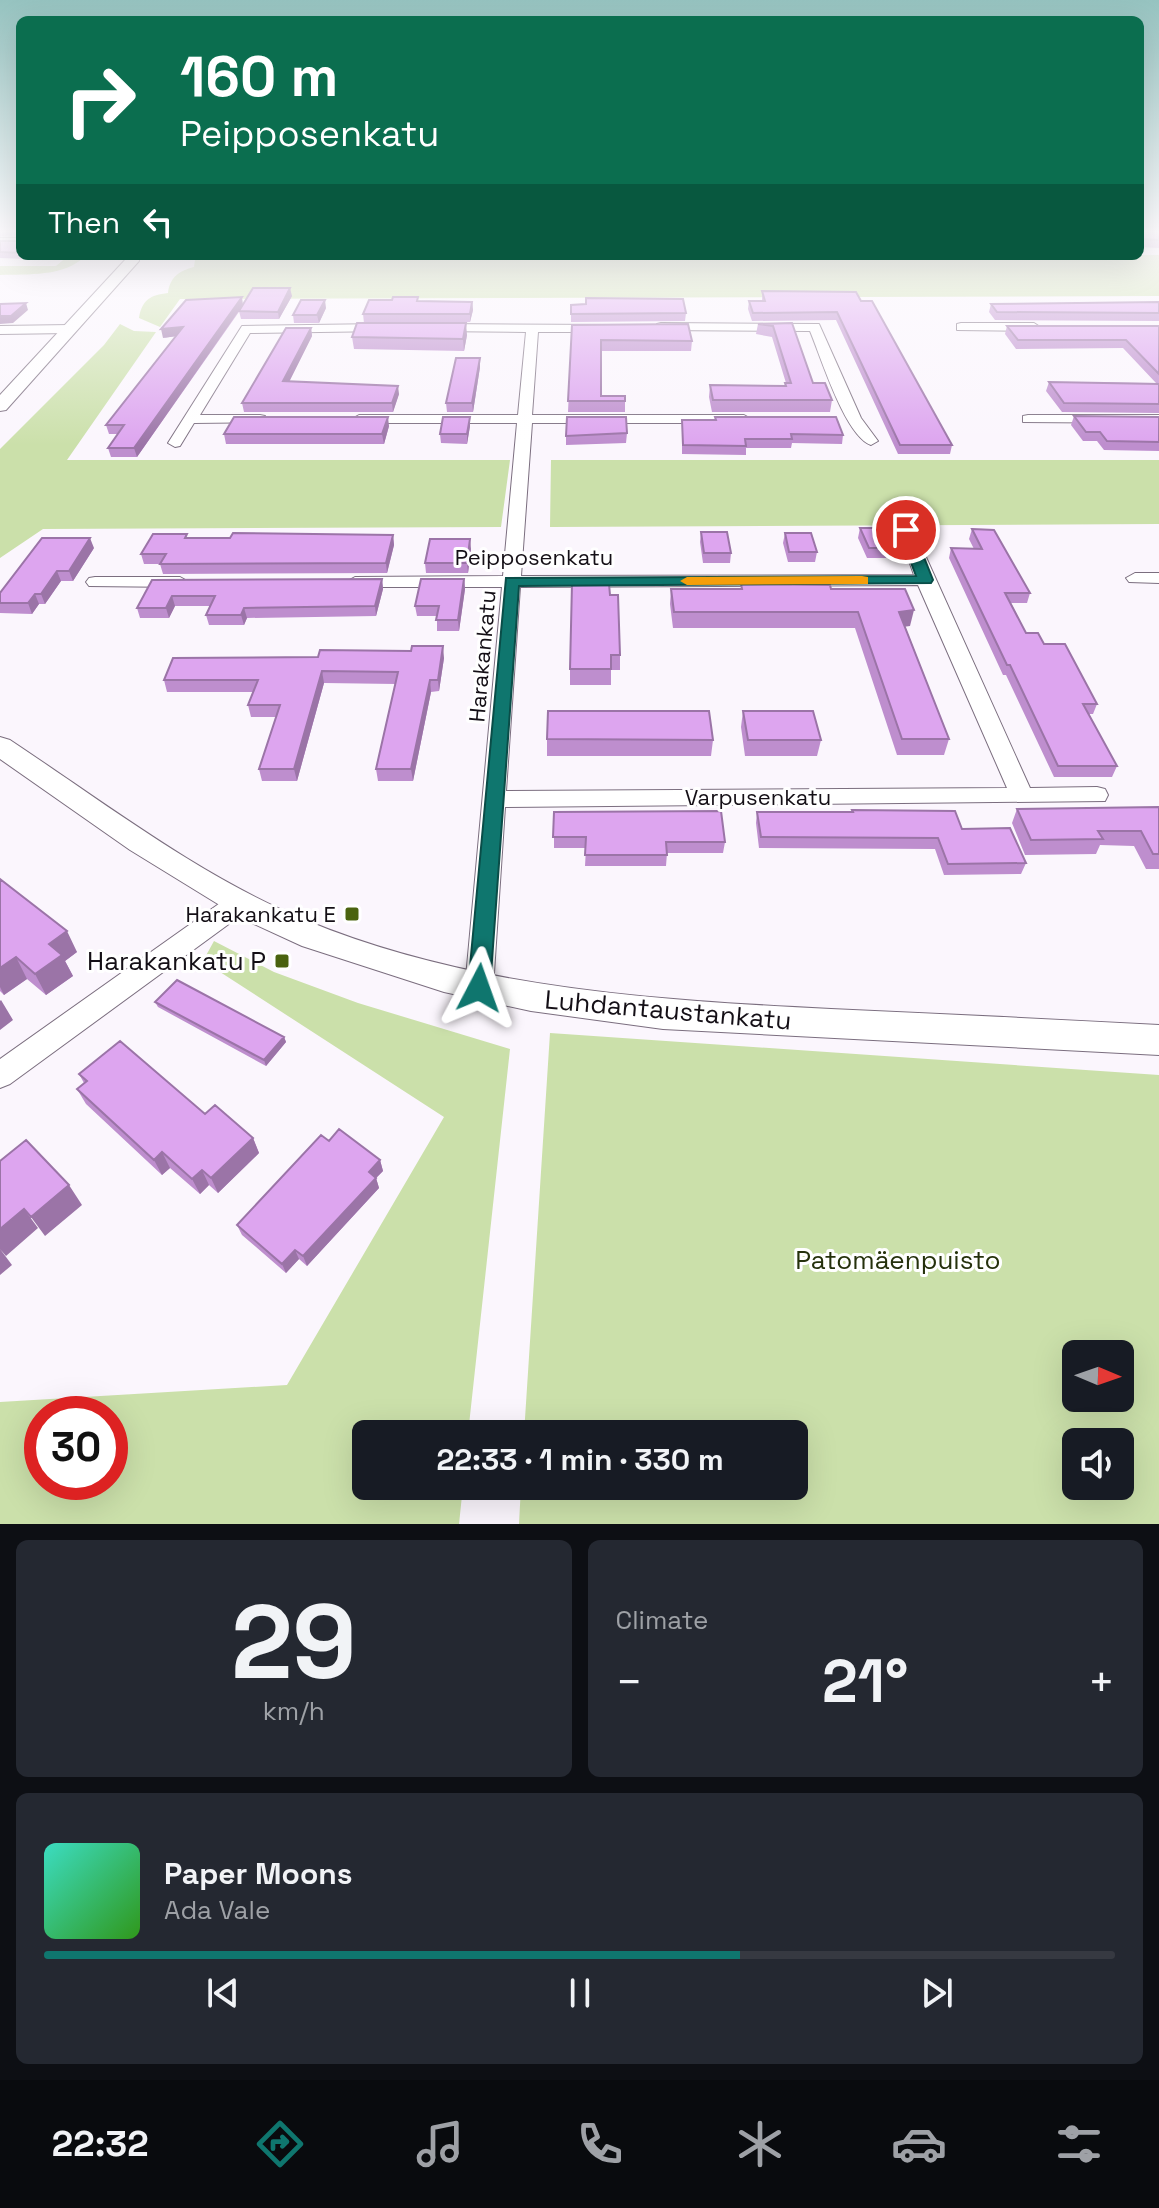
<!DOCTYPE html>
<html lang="en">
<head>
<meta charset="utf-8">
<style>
  :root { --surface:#171b24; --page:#242831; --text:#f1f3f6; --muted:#9ea1a6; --line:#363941; --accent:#0f766e }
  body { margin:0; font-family:"Space Grotesk",sans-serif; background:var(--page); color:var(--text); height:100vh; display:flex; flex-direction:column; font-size:30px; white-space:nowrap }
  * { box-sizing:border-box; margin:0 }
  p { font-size:26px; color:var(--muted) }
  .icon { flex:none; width:44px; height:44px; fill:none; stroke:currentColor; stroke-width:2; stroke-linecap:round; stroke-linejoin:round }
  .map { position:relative; height:1524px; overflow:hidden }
  .sheet { display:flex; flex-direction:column; gap:16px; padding:16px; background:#0d0f14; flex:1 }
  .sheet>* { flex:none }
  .top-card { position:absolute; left:16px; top:16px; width:1128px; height:244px; border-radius:12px; box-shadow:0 8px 32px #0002; background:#0b6e4f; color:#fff; overflow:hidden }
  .needle { width:52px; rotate:92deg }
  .fabs { position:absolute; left:1062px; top:1340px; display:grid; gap:16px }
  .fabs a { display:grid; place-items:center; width:72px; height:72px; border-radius:12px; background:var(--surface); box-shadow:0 8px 32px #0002; font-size:40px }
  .speed { position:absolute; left:24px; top:1396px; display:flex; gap:16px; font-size:40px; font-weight:700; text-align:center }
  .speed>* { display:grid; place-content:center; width:104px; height:104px; border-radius:50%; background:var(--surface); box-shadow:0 8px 32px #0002; line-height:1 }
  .speed .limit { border:12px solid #d22; background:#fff; color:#111 }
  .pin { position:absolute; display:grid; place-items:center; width:68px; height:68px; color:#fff; margin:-34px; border:4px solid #fff; border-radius:50%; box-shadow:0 2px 8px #0007 }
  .me { position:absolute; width:88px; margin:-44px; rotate:4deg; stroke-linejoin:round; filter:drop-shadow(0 0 6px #0008) }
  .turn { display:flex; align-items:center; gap:28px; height:168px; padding:0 32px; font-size:36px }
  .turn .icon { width:104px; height:104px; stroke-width:2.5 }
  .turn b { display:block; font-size:56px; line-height:68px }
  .then { display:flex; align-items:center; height:76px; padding:0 32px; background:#0003; gap:16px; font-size:30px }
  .big { font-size:60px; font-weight:600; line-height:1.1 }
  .sheet .card { flex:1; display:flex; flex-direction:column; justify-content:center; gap:12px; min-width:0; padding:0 28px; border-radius:12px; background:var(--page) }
  .sheet .dial { align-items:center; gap:0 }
  .dial b { font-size:104px; line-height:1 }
  .song { display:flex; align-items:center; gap:24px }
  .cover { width:96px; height:96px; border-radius:12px; background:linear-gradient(135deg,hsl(170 70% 55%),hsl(110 70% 35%)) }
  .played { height:8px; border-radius:4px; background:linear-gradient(90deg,var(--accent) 65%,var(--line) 65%) }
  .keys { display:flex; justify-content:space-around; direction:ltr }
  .heat { display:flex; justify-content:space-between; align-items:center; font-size:44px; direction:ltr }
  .sheet .tiles { flex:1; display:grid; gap:16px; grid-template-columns:1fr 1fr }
  .card:last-child { grid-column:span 2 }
  .trip { position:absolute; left:352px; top:1420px; width:456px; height:80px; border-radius:12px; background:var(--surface); box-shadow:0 8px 32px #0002; font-weight:600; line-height:80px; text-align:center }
  .menu { display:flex; height:128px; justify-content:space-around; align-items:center; background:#090b0e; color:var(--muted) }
  .menu .icon { width:56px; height:56px }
  .menu .on { color:var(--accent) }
  .menu b { font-size:36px; color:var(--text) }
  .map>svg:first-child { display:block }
</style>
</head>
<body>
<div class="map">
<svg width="1159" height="1524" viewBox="0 0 1159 1524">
  <rect width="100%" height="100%" fill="#fbf6fd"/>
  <path fill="#cbe0aa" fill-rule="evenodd" d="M1159,255V296L180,299L160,327L139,318C142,300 150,295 168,293C170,277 179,271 194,267L195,260L179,256Z
    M68,256H85C65,277 27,274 0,275V266H56Z
    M120,324L134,331L156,332L67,460H510L501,527L43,529L0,558V449L104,345Z
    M551,460H1159V524L550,527Z
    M214,941L274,972L358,1003L510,1049L468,1434H366V1486H463L459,1524H0V1402L287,1385L444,1117L203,961ZM42,1414H110V1482H42Z
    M550,1033L1159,1075V1524H519L521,1486H794V1434H524ZM1120,1354V1398H1076V1354ZM1120,1442V1486H1076V1442Z"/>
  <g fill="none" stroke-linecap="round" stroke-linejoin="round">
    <defs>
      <path id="minor" d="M0,238H20V244H0Z
        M661,323L819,324L861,418L878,441L871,445C845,436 821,357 810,331L657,330V324Z
        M961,323H1034L1040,327L1034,331L957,330V324Z
        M382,324L386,325V331L250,333L200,415H260L265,416V422L194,423L180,446L175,447L168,443L242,326Z
        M437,324L606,325L608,328L602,332H538L532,415H744L751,419L744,423H532L521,576L914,575L898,530L906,525L912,526L1030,788L1097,787L1105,789L1108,795L1105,801L505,807L493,988L489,996L479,999L469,996L465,988L502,587H355L346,582L355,577L503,576L517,423H359L352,419L359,415H518L526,332L433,331V325ZM918,585L1007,788L506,791L520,587Z
        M0,326L70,325L76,329L70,333L0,334Z
        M1028,415H1159V423L1023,422V416Z
        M1135,573H1159V583L1129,582L1126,578Z
        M95,577H180L189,582L180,587L89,586L86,582L89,578Z
        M239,893L248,896L252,903L248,910L10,1084L0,1088V1059L230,896Z"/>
      <path id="tertiary" d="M125,256H139V261L6,410L0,411V395L125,260Z
        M0,737L10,740C105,803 199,876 305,920C471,989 654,1000 831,1009C940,1014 1050,1019 1159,1025V1055L663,1029L531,1011L444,992L302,946L239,917L130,850L0,759Z"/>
    </defs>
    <use href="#minor" stroke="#7b6e7f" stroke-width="2"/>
    <use href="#tertiary" stroke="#7b6e7f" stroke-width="2"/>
    <use href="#minor" fill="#fff" fill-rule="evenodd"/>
    <use href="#tertiary" fill="#fff" fill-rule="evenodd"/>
  </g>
  <path fill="#be8ece" d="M0,232H20V235L0,236Z
    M1140,232H1159V248L1140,247Z
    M20,239V256H31L28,259L0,258V241H18Z
    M762,291L856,292L952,445L950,454H898L836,320L752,321L748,309L749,301H762Z
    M292,296L279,319H241L239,311L241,309L137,457H111L108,448L118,434H109L106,425L176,336L163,338L243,304Z
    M418,301L472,302L473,310L470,322L364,323L363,314Z
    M1159,302V321L995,320L989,312L991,304Z
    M571,305L686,313L685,321L571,322Z
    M326,308L319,323H294L293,315Z
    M792,323L813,383L832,400L830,412H712L709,397L710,385L785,386L786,383L772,337L756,334L758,324Z
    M572,325L692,341L691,351H601V396H625V412H568Z
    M1007,326H1159V413L1062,412L1046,391L1049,382L1156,383L1123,348L1016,349L1005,334Z
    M311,328L312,336L289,382L399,394L393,412H244L242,403Z
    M467,335L464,351L354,349L352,337Z
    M480,367L473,412H447L446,403Z
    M1074,416L1159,417V451L1104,450L1097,441H1083L1071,425Z
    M715,417L843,435L842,444L792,443L791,448H746V455L682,454V420H715Z
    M389,426L384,444H226L224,434Z
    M470,426L467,444L441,443L440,434Z
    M627,433L626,443L566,445V436Z
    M860,528L902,548L900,558H867L858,538Z
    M972,529L1030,593L1027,603H1011L1026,633L1044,644L1097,704L1093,714H1089L1117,766L1112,777H1054L1006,675H1003L949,558L951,548L974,549L969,539Z
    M701,532L731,553L730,563H703L700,542Z
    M785,533L817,552L815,562H788L783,543Z
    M393,535L394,545L387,573L163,574L160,564H144L141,554L188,538Z
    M94,548L73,581H61L45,604H39L32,614L0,613V593Z
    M471,549L468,573H426L425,563Z
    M382,579L383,589L376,616L247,618L244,625H209L206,615L210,606H175L169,618H140L137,608L152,580Z
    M464,579L465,589L459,631H437V616H417L415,606Z
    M741,584L831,589L910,626H905L949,739L944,755H897L855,628H673L670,604L671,589H741Z
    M610,595L620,655V670H611V685H570V669Z
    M444,658L439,691L431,692L413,781H378L376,769L396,684L324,683L297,781H262L259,769L276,717H251L248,705L253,692H167L164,680Z
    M743,711L821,740L817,756H745L741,727Z
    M547,739L713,740L711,756H547Z
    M1159,807V869H1146L1134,846L1100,845L1096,854L1025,855L1012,823L1017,809Z
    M852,810L962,829L1026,863L1021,874L944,875L935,849L759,848L756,823L757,812H851Z
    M554,812L725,842L723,853H667L666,866H585L586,848H554Z
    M0,879L77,952L65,961L73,976L46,995L27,979L4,995L0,991Z
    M155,1002L284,1037L286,1042L266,1066L158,1007Z
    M79,1074L205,1114L253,1138L259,1153L218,1193L209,1185L200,1194L170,1168L162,1175L86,1104L77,1089L84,1083Z
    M329,1141L380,1160L383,1171L376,1178L379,1188L307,1266L299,1259L286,1273L242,1235L237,1225Z"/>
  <path fill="#9b74a7" d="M290,288L292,296L279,319L278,312Z
    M242,297L243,305L137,457L134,448Z
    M325,300L326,308L319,323L317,315Z
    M472,302L473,310L470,322V314Z
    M26,303L28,310L13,323L0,324V316Z
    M466,323L467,335L464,351L463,339Z
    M183,327L185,335L163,338L161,329Z
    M311,328L312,336L285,390L283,381Z
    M480,358V367L473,412L472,403Z
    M398,386L399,394L393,412L392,403Z
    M388,417L389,426L384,444L382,434Z
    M470,417V426L467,444V434Z
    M393,535L394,545L387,573L386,563Z
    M90,538L94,548L73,581L69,571Z
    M470,539L471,549L468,573L467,563Z
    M57,571L61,581L45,604L41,594Z
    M382,579L383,589L376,616L375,606Z
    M464,579L465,589L459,631L458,620Z
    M35,594L39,604L32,614L28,603Z
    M172,596L175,606L169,618L166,608Z
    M244,608L247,618L244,625L241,615Z
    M914,610L910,626L896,628L899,612Z
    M443,646L444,658L439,691L438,680Z
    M322,671L324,683L297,781L294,769Z
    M430,680L431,692L413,781L411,769Z
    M67,931L77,952L65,961L73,976L46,995L35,974L49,944Z
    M16,957L27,979L4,995L0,987V968Z
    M1,1000L13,1020L0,1030V1001Z
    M284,1037L286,1042L266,1066L264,1060Z
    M253,1138L259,1153L218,1193L211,1178Z
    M162,1152L170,1168L162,1175L154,1160Z
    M380,1160L383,1171L372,1182L369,1172Z
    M202,1170L209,1185L200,1194L192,1179Z
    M376,1178L379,1188L307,1266L303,1256Z
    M69,1185L82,1205L45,1236L31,1217Z
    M24,1209L38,1228L6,1256L0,1249V1229Z
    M0,1249L12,1265L0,1275Z
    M295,1250L299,1259L286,1273L282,1264Z"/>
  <path fill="#dda5ef" stroke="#9b74a7" stroke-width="2" d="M1140,232H1159V240L1140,239Z
    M20,239V253L0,252V241H18Z
    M253,288H290L278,312L239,311Z
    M762,291L856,292L861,301H872L952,445H900L837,312L753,313L749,301H765Z
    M242,297L134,448H108L124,425H106L183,327L161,329L186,300Z
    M393,297H418L417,301L472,302L470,314H363L369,300H392Z
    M586,298L683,299L686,313L571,314V305L586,304Z
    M301,300H325L317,315H293Z
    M1159,302V313L997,312L991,304Z
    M26,303L11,316H0V304Z
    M357,323H466L463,339L352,337Z
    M792,323L813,383H825L832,400H713L710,385L786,386L785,383H791L773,326L758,324Z
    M688,324L692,341L601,340V396H625V401H568L572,325Z
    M1007,326H1159V374L1126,340H1018Z
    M286,328H311L283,381L398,386L392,403H242Z
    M456,358H480L472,403H446Z
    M1049,382L1159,384V404L1064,403Z
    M1074,416L1159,417V442L1107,441L1100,432H1086Z
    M234,417H388L382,434H224Z
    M443,417H470L467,434H440Z
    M567,417H626L627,433L566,436Z
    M715,417H836L843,435L791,434L792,439H745L746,446L683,445L682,420H716Z
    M860,528H893L902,548H869Z
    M972,529L994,530L1030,593H1005L1026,633H1038L1044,644H1065L1097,704H1083L1117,766H1058L1010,665H1007L951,548L982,549Z
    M701,532H727L731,553H704Z
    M233,533L393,535L386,563L160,564L166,554H141L153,534H187L185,538H230Z
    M785,533H811L817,552H789Z
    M42,538H90L69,571H57L41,594H35L28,603H0V593Z
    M430,539H470L467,563H425Z
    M382,579L375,606L244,608L241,615H206L215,596H172L166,608H137L152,580Z
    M421,579H464L458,620H436L439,606H415Z
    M572,584H609L610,595H618L620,655H611V669H570Z
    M741,584L830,585L831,589H905L914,610L899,612L949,739H902L858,612H674L671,589H742Z
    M412,646H443L438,680H430L411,769H376L398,672L322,671L294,769H259L280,705H248L258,680H164L173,658L318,657L320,650L411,651Z
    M548,711H709L713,740L547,739Z
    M743,711H813L821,740H748Z
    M1159,807V854H1153L1141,831H1098L1103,839L1031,840L1017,809Z
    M852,810L955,811L962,829L1010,828L1026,863L948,864L938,838L761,837L757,812H853Z
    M721,811L725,842H666L667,855H585L586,837H553L554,812Z
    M0,879L67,931L49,944L62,955L35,974L16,957L0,968Z
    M177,980L284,1037L264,1060L155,1002Z
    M120,1041L205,1114L215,1105L253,1138L211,1178L202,1170L192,1179L162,1152L154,1160L77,1089L87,1081L79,1074Z
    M339,1129L380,1160L369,1172L376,1178L303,1256L295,1250L282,1264L237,1225L321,1135L329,1141Z
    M26,1140L69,1185L31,1217L24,1209L0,1229V1161Z"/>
  <linearGradient id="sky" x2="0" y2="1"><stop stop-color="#96c3c0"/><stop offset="0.52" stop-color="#fdfbfe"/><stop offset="1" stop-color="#fdfbfe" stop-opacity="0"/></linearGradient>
  <rect width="1159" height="445" fill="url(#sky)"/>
  <path fill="#0f766e" stroke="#0a4d48" stroke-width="2" d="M906,526L913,530L933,580L931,583L519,586L490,988L487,995L479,998L471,995L468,988L506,578L916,576L899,530Z"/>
  <path fill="#f59e0b" d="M862,576L868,577V584L687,585L680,581L687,577Z"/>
  <g fill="#4a620f" stroke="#fff" stroke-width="3">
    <rect x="344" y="906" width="16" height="16" rx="4"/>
    <rect x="274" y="953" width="16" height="16" rx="4"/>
  </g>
  <g text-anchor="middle" stroke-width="6" stroke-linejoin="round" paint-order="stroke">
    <g font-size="22" fill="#140f16" stroke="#fff">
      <text x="534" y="565">Peipposenkatu</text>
      <text transform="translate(482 656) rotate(-85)" y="8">Harakankatu</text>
      <text x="758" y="805">Varpusenkatu</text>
    </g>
    <g font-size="22" fill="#140f16" stroke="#fff" text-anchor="end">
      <text x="336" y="922">Harakankatu E</text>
    </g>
    <g font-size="26" fill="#140f16" stroke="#fff" text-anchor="end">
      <text x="266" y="970">Harakankatu P</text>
    </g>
    <g font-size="26" fill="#140f16" stroke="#fff">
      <text transform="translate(668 1010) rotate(5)" y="9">Luhdantaustankatu</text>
    </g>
    <g font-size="26" fill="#25310c" stroke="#fff">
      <text x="898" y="1269">Patomäenpuisto</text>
    </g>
  </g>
</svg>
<div class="fabs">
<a><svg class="needle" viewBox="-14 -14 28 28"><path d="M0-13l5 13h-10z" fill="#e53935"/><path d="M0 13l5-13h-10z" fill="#9ea1a6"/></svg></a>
<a><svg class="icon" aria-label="sound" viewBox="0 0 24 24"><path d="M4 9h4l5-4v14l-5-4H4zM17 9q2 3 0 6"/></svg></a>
</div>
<div class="speed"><div class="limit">30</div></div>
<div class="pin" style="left:906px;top:530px;background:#d93025"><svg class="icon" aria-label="arrive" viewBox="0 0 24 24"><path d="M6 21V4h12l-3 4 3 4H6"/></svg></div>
<svg class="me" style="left:479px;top:988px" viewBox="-20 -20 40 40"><path d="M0-17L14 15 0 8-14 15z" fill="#0f766e" stroke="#fff" stroke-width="4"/></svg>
<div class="trip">22:33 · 1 min · 330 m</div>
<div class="top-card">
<div class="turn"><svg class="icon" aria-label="right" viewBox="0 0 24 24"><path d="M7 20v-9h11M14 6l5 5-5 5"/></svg><div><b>160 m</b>Peipposenkatu</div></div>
<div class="then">Then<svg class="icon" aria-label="left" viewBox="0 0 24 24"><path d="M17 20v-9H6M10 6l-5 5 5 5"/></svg></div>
</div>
</div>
<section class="sheet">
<div class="tiles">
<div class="card dial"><b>29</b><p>km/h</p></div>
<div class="card"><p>Climate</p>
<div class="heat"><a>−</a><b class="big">21°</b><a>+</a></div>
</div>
<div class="card">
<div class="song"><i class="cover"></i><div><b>Paper Moons</b><p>Ada Vale</p></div></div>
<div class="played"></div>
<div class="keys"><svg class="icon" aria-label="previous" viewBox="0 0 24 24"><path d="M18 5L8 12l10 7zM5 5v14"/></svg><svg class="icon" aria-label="pause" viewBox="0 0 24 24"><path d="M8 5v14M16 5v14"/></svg><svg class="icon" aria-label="next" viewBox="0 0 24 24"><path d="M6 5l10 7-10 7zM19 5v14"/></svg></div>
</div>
</div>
</section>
<nav class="menu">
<b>22:32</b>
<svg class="icon on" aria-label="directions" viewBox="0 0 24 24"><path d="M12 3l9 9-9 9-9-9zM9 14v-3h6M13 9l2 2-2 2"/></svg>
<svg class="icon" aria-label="music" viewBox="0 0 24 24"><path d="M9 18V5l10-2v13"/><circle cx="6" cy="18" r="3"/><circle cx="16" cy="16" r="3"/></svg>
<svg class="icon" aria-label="phone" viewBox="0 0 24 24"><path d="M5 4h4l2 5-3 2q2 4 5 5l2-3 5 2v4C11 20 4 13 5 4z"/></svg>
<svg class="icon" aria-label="climate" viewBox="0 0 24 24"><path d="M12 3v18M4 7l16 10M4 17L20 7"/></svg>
<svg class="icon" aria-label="car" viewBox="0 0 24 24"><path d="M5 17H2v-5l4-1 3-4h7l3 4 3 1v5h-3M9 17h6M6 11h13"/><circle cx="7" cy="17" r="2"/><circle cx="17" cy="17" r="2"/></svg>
<svg class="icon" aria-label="filters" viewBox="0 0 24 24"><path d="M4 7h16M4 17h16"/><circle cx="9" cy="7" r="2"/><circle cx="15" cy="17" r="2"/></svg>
</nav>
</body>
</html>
